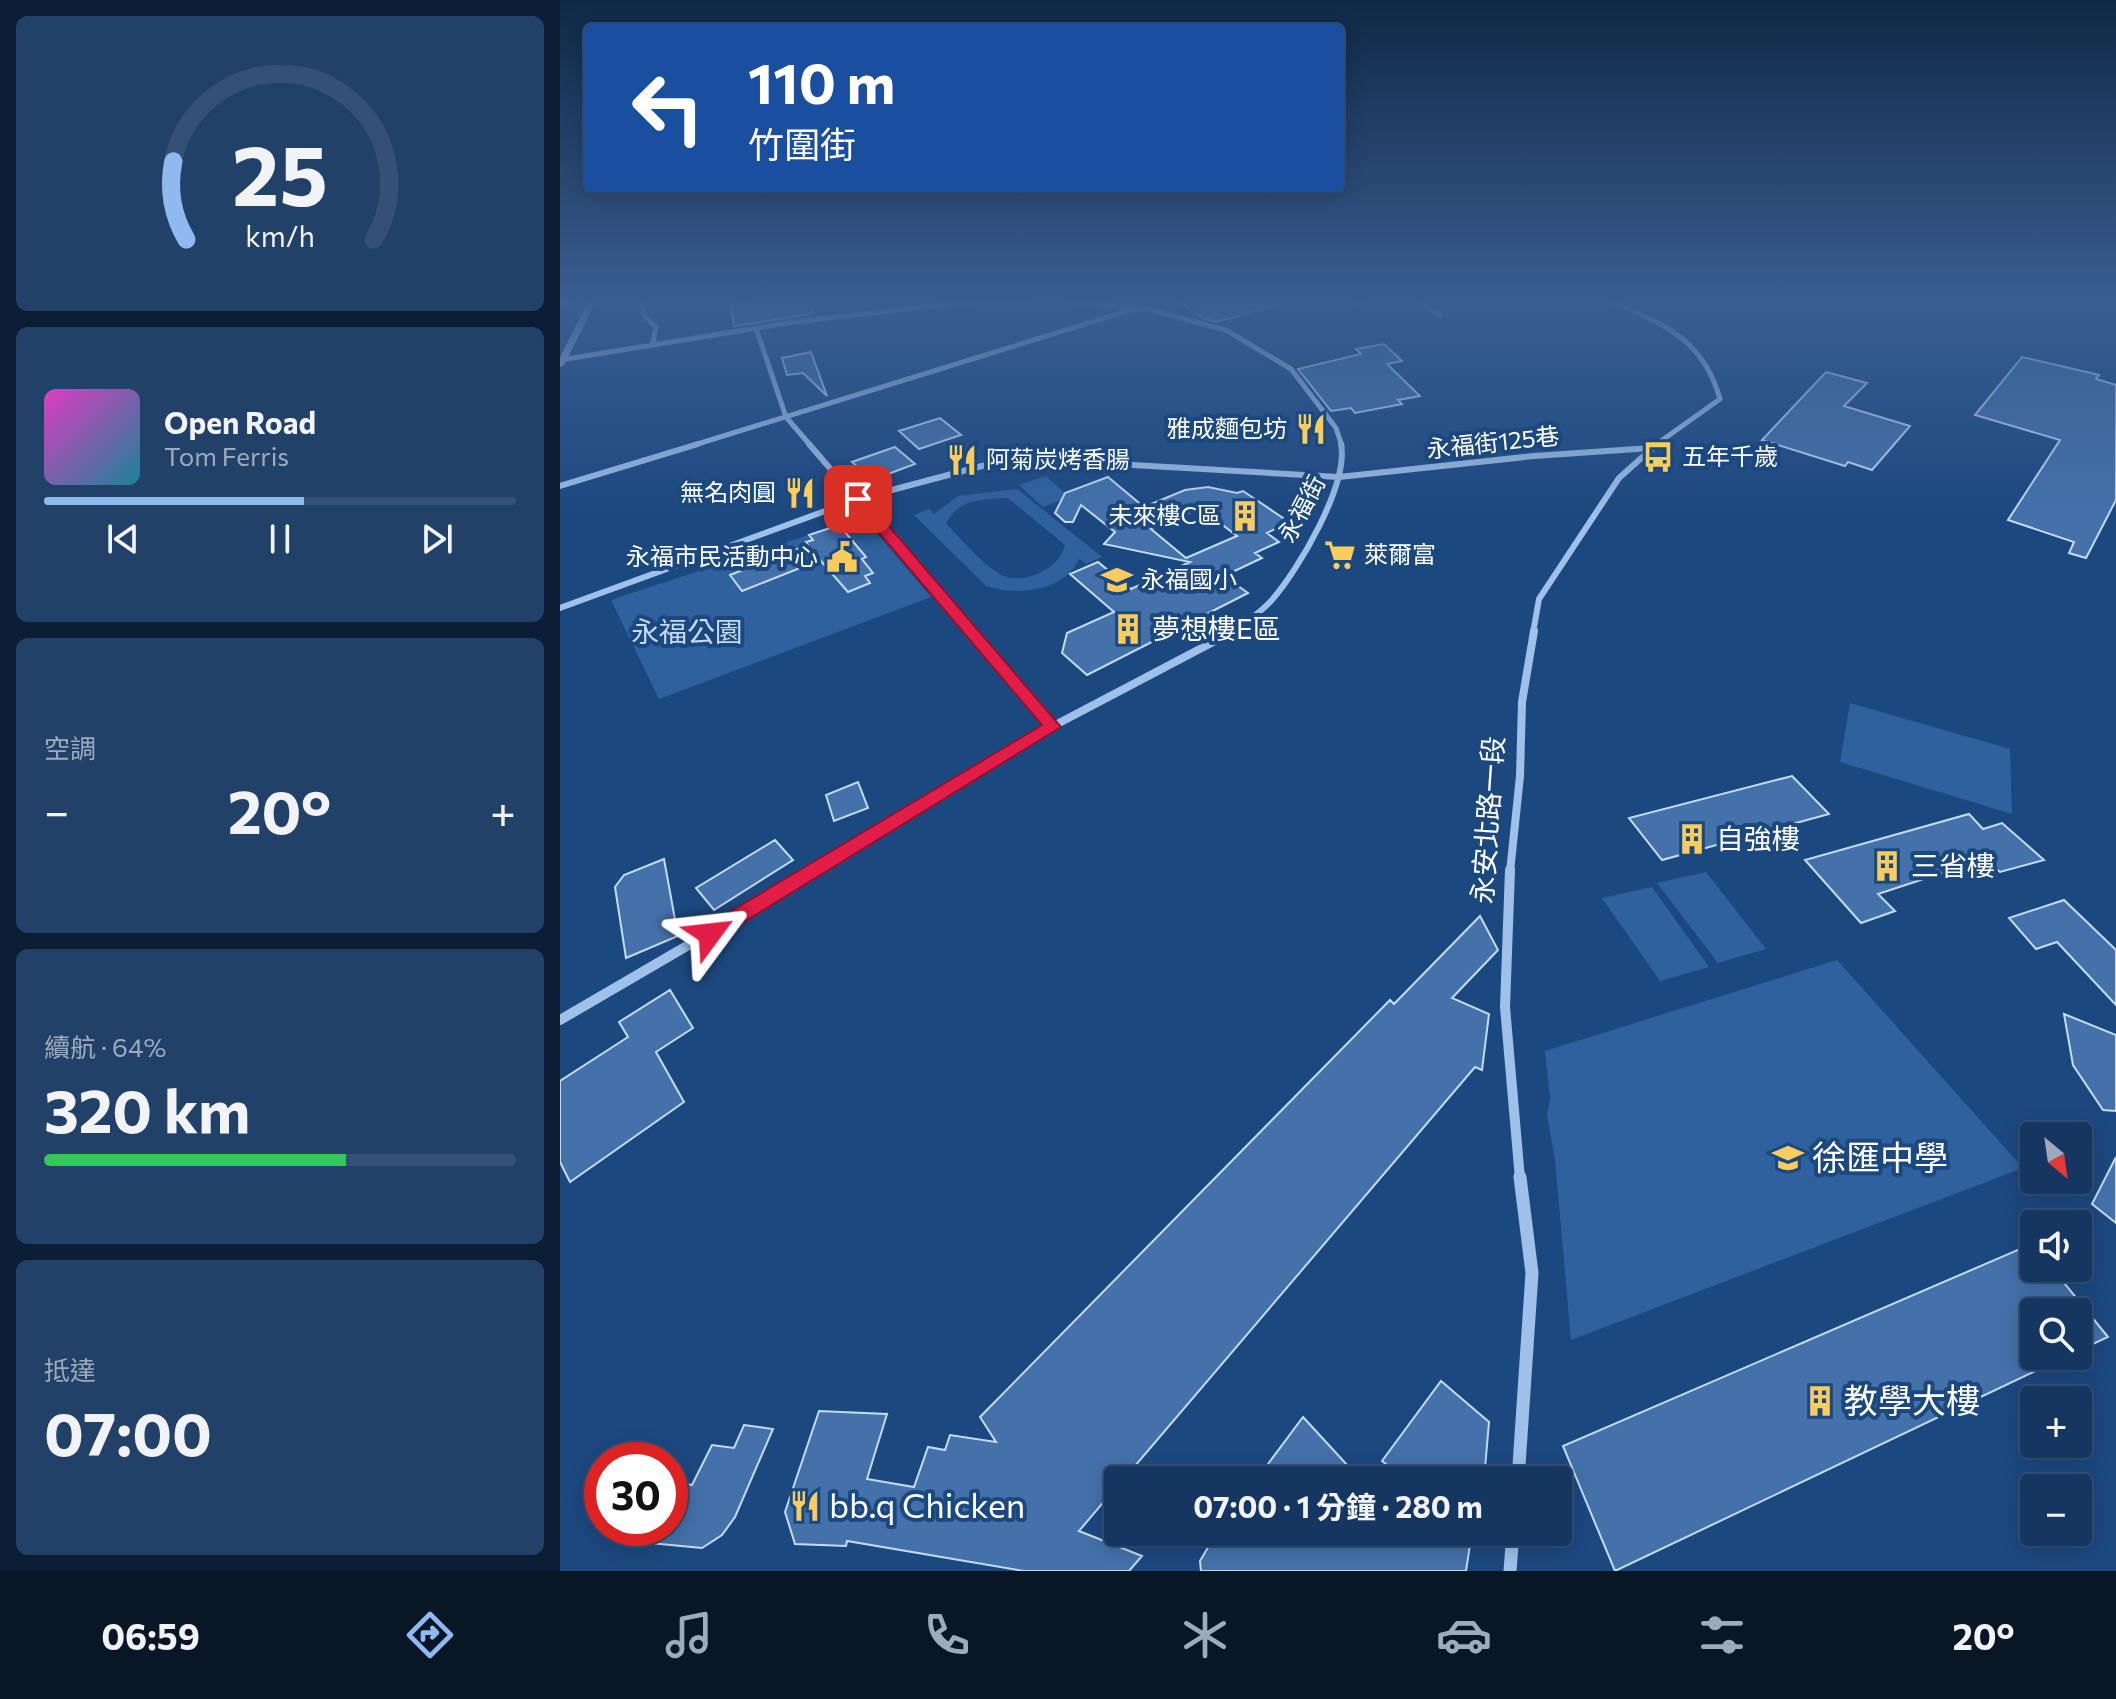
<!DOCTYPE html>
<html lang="zh-TW">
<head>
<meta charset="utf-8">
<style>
  :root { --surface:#153660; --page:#224169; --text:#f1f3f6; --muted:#9dabbd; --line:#345075; --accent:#90b9f0 }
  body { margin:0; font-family:Commissioner,"Noto Sans TC",sans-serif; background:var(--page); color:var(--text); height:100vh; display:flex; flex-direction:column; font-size:30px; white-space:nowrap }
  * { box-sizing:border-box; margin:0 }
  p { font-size:26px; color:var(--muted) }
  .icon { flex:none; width:44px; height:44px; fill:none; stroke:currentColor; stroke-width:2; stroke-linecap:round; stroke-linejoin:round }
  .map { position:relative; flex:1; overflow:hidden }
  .panel { display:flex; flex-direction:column; gap:16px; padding:16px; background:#0c1e35; width:560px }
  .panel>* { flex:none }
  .guide { position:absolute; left:24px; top:24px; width:760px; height:168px; border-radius:8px; box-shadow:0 4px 20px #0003,0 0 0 2px var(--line); background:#1a4fa0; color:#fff; overflow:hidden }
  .needle { width:52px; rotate:151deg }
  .tools { position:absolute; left:1460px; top:1122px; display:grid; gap:16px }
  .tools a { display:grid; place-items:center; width:72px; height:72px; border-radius:8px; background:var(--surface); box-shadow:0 4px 20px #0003,0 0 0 2px var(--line); font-size:40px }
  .speed { position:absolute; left:24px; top:1442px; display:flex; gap:16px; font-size:40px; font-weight:700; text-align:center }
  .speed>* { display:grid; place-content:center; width:104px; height:104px; border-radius:50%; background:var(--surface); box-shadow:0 4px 20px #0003,0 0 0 2px var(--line); line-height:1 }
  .speed .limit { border:12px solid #d22; background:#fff; color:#111 }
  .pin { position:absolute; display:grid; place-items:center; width:68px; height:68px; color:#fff; margin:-34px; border-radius:16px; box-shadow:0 4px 12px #0006 }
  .me { position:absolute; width:88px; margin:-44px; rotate:60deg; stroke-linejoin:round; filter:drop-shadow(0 0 6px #0008) }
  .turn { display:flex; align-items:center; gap:28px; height:168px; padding:0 32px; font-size:36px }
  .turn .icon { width:104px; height:104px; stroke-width:2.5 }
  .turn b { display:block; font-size:56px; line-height:68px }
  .big { font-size:60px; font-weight:700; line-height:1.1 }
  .panel .tile { flex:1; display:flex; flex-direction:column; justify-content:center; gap:12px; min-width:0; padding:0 28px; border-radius:12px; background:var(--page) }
  .panel .dial { align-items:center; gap:0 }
  .dial svg { height:208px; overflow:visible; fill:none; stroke:var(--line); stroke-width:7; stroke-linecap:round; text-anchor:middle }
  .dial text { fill:var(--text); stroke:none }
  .song { display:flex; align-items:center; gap:24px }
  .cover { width:96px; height:96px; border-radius:12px; background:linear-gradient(135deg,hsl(310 70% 55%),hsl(190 70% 35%)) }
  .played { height:8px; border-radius:4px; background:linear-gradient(90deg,var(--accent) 55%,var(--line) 55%) }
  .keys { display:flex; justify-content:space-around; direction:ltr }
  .heat { display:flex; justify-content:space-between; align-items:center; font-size:44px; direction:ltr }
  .charge { height:12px; border-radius:6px; background:linear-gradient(90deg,#34c759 64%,var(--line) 0) }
  .trip { position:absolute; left:544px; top:1466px; width:468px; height:80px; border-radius:8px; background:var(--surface); box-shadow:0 4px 20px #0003,0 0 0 2px var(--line); font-weight:700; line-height:80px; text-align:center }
  .dock { display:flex; height:128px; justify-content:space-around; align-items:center; background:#081626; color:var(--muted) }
  .dock .icon { width:56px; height:56px }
  .dock .active { color:var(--accent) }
  .dock b { font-size:36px; color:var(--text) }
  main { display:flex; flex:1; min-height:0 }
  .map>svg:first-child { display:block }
</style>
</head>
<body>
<main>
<section class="panel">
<div class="tile dial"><svg viewBox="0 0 100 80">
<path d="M14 69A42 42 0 1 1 86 69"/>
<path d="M14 69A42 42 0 0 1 9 39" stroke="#90b9f0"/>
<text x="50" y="56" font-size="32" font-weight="700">25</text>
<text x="50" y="72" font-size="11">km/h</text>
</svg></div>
<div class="tile">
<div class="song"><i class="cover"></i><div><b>Open Road</b><p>Tom Ferris</p></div></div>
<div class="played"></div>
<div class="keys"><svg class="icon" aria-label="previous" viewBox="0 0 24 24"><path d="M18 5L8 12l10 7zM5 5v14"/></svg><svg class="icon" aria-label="pause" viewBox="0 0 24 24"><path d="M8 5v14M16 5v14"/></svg><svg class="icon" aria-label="next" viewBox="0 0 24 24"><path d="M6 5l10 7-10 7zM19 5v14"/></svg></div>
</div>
<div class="tile"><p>空調</p>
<div class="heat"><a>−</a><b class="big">20°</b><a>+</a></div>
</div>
<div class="tile"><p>續航 · 64%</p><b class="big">320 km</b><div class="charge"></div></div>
<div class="tile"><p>抵達</p><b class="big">07:00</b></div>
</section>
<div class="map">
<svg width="1556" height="1571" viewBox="0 0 1556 1571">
  <rect width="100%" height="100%" fill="#1c4880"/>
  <path fill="#2f619f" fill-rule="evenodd" d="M486,476L509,497L483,507L459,485Z
    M457,489L542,557L526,564L519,559C505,592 455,596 426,586L354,515L369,509L374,514L398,496ZM448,498L505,545C500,569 461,588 438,573C419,561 402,539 386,524C397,499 423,499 448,498Z
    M303,517L371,597L99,699L51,600Z
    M1290,703L1450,749L1452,814L1280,762Z
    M1146,872L1206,949L1158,963L1097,883Z
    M1092,887L1149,967L1100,981L1042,898Z
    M1277,960L1463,1168L1011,1340L995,1160L987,1115L990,1098L985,1051Z"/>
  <path fill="#4471aa" stroke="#c4dbf7" stroke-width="2" fill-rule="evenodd" d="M209,298H249L253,314L174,326L171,305Z
    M614,298H720L721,304L656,322L645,319Z
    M824,344L842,361L827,364L860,396L838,400L842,404L795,413L791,408L771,411L738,369L801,354L796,349Z
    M251,352L267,396L243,373L227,375L222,358Z
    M1462,357L1539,375L1536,379L1556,385V500L1526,558L1509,553L1514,542L1448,520L1500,440L1415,415Z
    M1266,372L1307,383L1284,406L1350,426L1312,470L1288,462L1285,466L1202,440Z
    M380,418L401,435L359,449L339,431Z
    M335,447L355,464L312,480L292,462Z
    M548,477L584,507L625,490L648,487L677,493L683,491L729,522L707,533L719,542L695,553L702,558L664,576L688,593L527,675L502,653L507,633L554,612L510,574L538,562L571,589L630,562L544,544L555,532L521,505L513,522H505L495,513L505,493ZM640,508L677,536L626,558L591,529Z
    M279,525L306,557L302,559L313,573L305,576L310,583L288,592L260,560L182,591L170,575L248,545L246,542L253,540L249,535Z
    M1232,776L1269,814L1102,860L1069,818Z
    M298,782L308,808L274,821L266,795Z
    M1409,814L1423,829L1442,823L1484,860L1440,872L1425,859L1318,894L1335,911L1301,923L1245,860Z
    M215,840L233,860L154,910L136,888Z
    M104,859L118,936L66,958L55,887L64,875Z
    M1504,900L1556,950V1005L1497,942L1476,949L1449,918Z
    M920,916L938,950L892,998L929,1014L922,1070L915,1067L563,1480H558V1485L519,1531L582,1556L569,1571H464L287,1541L286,1546L235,1544L225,1512L259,1411L327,1414L307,1479L354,1487L368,1447L385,1450L390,1435L436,1442L420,1417L830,1000L834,1004Z
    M110,990L133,1028L96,1052L124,1102L10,1182L0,1162V1081L68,1037L59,1022Z
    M1504,1014L1556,1035V1111L1543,1110L1513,1065Z
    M1556,1157V1223L1532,1204Z
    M1474,1243V1268H1492L1548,1337L1518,1351V1312H1474V1356H1507L1055,1571L1003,1446Z
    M881,1381L929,1422L924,1480H847L822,1461Z
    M743,1417L801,1480H696Z
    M184,1425L213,1429L175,1517L162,1535L142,1548L69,1541V1528H110V1482L132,1485L152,1445L174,1448Z
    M657,1532H912L906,1571H641L640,1561Z"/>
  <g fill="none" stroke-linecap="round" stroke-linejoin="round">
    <path stroke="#9fc1e9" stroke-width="5" d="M81,298L84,315L96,327L93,343
      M789,298L792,303L819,298
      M852,298L880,315
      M1045,298C1100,324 1142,335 1160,399L1094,446
      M196,328L226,417L251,446
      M0,360L234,322L406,302L498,300L587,309L666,330L731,369L776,428L782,446
      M131,446L577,308"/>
    <path stroke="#9fc1e9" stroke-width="6" d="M249,444L412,633
      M0,486L138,444
      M0,608L298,499L452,458L779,477L974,456L1091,448
      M672,633C685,623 700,613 711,601C738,571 789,484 781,444
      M973,633L979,599L1059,478L1097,444"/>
    <path stroke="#9fc1e9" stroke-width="8" d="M410,631L493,727
      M254,872L461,743L674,631
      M950,872L960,776L962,702L974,631"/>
    <path stroke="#9fc1e9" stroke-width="10" d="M950,870L945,1007L960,1179
      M0,1020L257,870"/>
    <path stroke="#9fc1e9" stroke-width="13" d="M958,1480L972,1273L960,1177
      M950,1571L953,1532"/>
    <path fill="#9fc1e9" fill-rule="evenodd" d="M29,300L36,302L4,365L0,367V357Z"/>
    <path fill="#fff" fill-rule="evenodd" d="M0,298H27L0,306Z"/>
  </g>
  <linearGradient id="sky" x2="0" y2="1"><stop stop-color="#0f2846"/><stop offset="0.58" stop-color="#3a5e91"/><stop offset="1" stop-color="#3a5e91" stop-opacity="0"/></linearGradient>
  <rect width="1556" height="518" fill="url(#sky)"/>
  <path fill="#e11d48" stroke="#92132f" stroke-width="2" d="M293,496H303L501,727L150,943L143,941L140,934L143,928L482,725L293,502Z"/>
  <defs>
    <symbol id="restaurant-bare" viewBox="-9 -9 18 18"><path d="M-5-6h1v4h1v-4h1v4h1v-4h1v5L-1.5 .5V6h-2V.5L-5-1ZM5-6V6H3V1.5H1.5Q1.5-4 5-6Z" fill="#facc5d" stroke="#1c4880" stroke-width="2.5" paint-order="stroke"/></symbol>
    <symbol id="bus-bare" viewBox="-9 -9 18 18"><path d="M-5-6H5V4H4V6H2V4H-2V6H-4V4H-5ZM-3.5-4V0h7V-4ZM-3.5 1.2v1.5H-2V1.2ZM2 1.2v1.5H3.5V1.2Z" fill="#facc5d" stroke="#1c4880" stroke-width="2.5" paint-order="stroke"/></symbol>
    <symbol id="building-bare" viewBox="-9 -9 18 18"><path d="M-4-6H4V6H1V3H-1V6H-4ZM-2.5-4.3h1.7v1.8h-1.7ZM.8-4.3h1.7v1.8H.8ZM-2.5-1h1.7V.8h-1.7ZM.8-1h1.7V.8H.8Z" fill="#facc5d" stroke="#1c4880" stroke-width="2.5" paint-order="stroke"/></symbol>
    <symbol id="supermarket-bare" viewBox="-9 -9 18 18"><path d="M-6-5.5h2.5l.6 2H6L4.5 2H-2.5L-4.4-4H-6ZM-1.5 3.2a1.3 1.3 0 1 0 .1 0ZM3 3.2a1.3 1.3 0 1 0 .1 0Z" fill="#facc5d" stroke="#1c4880" stroke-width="2.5" paint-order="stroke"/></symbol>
    <symbol id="civic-bare" viewBox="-9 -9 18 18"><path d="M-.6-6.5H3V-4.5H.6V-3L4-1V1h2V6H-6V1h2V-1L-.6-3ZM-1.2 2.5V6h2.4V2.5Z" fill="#facc5d" stroke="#1c4880" stroke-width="2.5" paint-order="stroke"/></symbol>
    <symbol id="school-bare" viewBox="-9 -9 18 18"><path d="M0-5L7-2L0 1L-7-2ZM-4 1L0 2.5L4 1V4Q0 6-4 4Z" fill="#facc5d" stroke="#1c4880" stroke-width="2.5" paint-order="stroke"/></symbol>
  </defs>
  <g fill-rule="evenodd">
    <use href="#restaurant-bare" x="729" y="407" width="44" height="44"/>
    <use href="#bus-bare" x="1076" y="435" width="44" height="44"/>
    <use href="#restaurant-bare" x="380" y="438" width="44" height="44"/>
    <use href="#restaurant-bare" x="218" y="471" width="44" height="44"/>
    <use href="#building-bare" x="663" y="494" width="44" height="44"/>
    <use href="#supermarket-bare" x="758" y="533" width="44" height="44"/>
    <use href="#civic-bare" x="260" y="535" width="44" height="44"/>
    <use href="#school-bare" x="535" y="558" width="44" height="44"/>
    <use href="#building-bare" x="546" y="607" width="44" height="44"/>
    <use href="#building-bare" x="1110" y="817" width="44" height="44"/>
    <use href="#building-bare" x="1305" y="844" width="44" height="44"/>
    <use href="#school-bare" x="1206" y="1136" width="44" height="44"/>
    <use href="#building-bare" x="1238" y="1379" width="44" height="44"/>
    <use href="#restaurant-bare" x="223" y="1484" width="44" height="44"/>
  </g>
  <g text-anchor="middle" stroke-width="8" stroke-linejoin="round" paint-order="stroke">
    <g font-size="24" fill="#fff" stroke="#1c4880" text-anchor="end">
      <text x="727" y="437">雅成麵包坊</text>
      <text x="1122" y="465" text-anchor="start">五年千歲</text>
      <text x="426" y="468" text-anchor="start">阿菊炭烤香腸</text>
      <text x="216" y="501">無名肉圓</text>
      <text x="661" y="524">未來樓C區</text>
      <text x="804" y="563" text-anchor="start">萊爾富</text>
      <text x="258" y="565">永福市民活動中心</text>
      <text x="581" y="588" text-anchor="start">永福國小</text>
    </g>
    <g font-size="24" fill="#fff" stroke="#1c4880">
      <text transform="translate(933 443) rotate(-6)" y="8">永福街125巷</text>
      <text transform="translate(742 509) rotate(-62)" y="8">永福街</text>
    </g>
    <g font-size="28" fill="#fff" stroke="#1c4880" text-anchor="start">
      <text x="592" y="639">夢想樓E區</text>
      <text x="1156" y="849">自強樓</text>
      <text x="1351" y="876">三省樓</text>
    </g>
    <g font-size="28" fill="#c4dbf7" stroke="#1c4880">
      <text x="127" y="642">永福公園</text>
    </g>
    <g font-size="28" fill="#fff" stroke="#1c4880">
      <text transform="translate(928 820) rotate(-86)" y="10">永安北路一段</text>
    </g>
    <g font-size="34" fill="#fff" stroke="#1c4880" text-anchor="start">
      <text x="1252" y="1170">徐匯中學</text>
      <text x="1284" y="1413">教學大樓</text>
      <text x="269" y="1518">bb.q Chicken</text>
    </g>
  </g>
</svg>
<div class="tools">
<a><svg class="needle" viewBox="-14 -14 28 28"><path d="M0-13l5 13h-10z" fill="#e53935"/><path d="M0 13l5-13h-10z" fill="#9dabbd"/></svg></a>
<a><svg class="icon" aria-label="sound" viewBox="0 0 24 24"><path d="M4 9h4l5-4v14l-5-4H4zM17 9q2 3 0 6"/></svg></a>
<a><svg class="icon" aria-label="search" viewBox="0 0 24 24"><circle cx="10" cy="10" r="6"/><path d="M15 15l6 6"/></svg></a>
<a>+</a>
<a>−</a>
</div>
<div class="speed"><div class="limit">30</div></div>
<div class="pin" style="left:298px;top:499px;background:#d93025"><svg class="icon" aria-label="arrive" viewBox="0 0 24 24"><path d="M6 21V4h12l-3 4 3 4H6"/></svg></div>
<svg class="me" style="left:150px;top:934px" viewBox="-20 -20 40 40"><path d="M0-17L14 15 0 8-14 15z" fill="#e11d48" stroke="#fff" stroke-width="4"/></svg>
<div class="trip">07:00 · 1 分鐘 · 280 m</div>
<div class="guide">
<div class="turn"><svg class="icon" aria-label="left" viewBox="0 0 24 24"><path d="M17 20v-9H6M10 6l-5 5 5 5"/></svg><div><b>110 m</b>竹圍街</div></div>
</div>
</div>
</main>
<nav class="dock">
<b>06:59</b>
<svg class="icon active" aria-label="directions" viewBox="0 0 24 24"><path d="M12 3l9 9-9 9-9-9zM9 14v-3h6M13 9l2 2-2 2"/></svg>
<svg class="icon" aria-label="music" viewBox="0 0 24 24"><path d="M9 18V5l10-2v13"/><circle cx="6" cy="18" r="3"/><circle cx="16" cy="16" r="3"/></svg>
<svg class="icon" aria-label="phone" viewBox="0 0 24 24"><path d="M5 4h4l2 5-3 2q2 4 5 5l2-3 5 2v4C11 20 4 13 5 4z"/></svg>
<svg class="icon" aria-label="climate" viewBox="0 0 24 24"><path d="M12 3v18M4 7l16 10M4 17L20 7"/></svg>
<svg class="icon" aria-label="car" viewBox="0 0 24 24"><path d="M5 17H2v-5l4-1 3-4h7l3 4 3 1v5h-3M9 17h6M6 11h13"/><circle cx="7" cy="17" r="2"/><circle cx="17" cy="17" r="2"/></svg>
<svg class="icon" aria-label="filters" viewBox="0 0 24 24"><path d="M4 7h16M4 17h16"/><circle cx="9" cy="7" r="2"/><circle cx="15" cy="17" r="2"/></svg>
<b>20°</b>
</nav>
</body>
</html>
